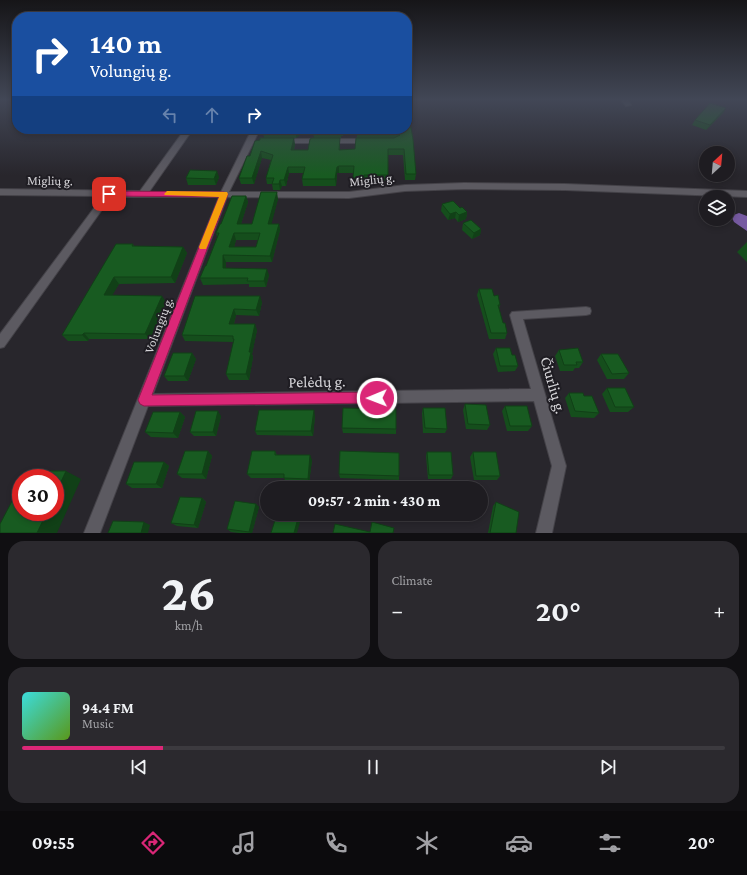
<!DOCTYPE html>
<html lang="en">
<head>
<meta charset="utf-8">
<style>
  :root { --surface:#1e1c21; --page:#2b292e; --text:#f1f3f6; --muted:#a1a1a5; --line:#3c3a3f; --accent:#db2777 }
  body { margin:0; font-family:"Crimson Pro",serif; background:var(--page); color:var(--text); height:100vh; display:flex; flex-direction:column; font-size:15px; white-space:nowrap }
  * { box-sizing:border-box; margin:0 }
  p { font-size:13px; color:var(--muted) }
  .icon { flex:none; width:22px; height:22px; fill:none; stroke:currentColor; stroke-width:2; stroke-linecap:round; stroke-linejoin:round }
  .map { position:relative; height:533px; overflow:hidden }
  .sheet { display:flex; flex-direction:column; gap:8px; padding:8px; background:#100f12; flex:1 }
  .sheet>* { flex:none }
  .banner { position:absolute; left:12px; top:12px; width:400px; height:122px; border-radius:16px; box-shadow:0 2px 6px #0003,0 0 0 1px var(--line); background:#1a4fa0; color:#fff; overflow:hidden }
  .needle { width:26px; rotate:26deg }
  .buttons { position:absolute; left:699px; top:146px; display:grid; gap:8px }
  .buttons a { display:grid; place-items:center; width:36px; height:36px; border-radius:50%; background:var(--surface); box-shadow:0 2px 6px #0003,0 0 0 1px var(--line); font-size:20px }
  .speed { position:absolute; left:12px; top:469px; display:flex; gap:8px; font-size:20px; font-weight:700; text-align:center }
  .speed>* { display:grid; place-content:center; width:52px; height:52px; border-radius:50%; background:var(--surface); box-shadow:0 2px 6px #0003,0 0 0 1px var(--line); line-height:1 }
  .speed .limit { border:6px solid #d22; background:#fff; color:#111 }
  .pin { position:absolute; display:grid; place-items:center; width:34px; height:34px; color:#fff; margin:-17px; border-radius:8px; box-shadow:0 2px 6px #0006 }
  .me { position:absolute; width:44px; margin:-22px; rotate:269deg; stroke-linejoin:round; filter:drop-shadow(0 0 3px #0008) }
  .turn { display:flex; align-items:center; gap:14px; height:84px; padding:0 12px; font-size:18px }
  .turn .icon { width:52px; height:52px; stroke-width:2.5 }
  .turn b { display:block; font-size:28px; line-height:34px }
  .lanes { display:flex; align-items:center; height:38px; padding:0 12px; background:#0003; justify-content:center; gap:20px; direction:ltr }
  .lanes .off { opacity:.35 }
  .big { font-size:30px; font-weight:700; line-height:1.1 }
  .sheet .widget { flex:1; display:flex; flex-direction:column; justify-content:center; gap:6px; min-width:0; padding:0 14px; border-radius:16px; background:var(--page) }
  .sheet .dial { align-items:center; gap:0 }
  .dial b { font-size:52px; line-height:1 }
  .song { display:flex; align-items:center; gap:12px }
  .cover { width:48px; height:48px; border-radius:6px; background:linear-gradient(135deg,hsl(180 70% 55%),hsl(90 70% 35%)) }
  .played { height:4px; border-radius:2px; background:linear-gradient(90deg,var(--accent) 20%,var(--line) 20%) }
  .keys { display:flex; justify-content:space-around; direction:ltr }
  .heat { display:flex; justify-content:space-between; align-items:center; font-size:22px; direction:ltr }
  .sheet .tiles { flex:1; display:grid; gap:8px; grid-template-columns:1fr 1fr }
  .widget:last-child { grid-column:span 2 }
  .trip { position:absolute; left:260px; top:481px; width:228px; height:40px; border-radius:20px; background:var(--surface); box-shadow:0 2px 6px #0003,0 0 0 1px var(--line); font-weight:700; line-height:40px; text-align:center }
  .menu { display:flex; height:64px; justify-content:space-around; align-items:center; background:#0c0b0d; color:var(--muted) }
  .menu .icon { width:28px; height:28px }
  .menu .selected { color:var(--accent) }
  .menu b { font-size:18px; color:var(--text) }
  .map>svg:first-child { display:block }
</style>
</head>
<body>
<div class="map">
<svg width="747" height="533" viewBox="0 0 747 533">
  <rect width="100%" height="100%" fill="#28262c"/>
  <path fill="#765aa1" d="M739,213L747,216V231L734,222L731,216Z"/>
  <g fill="none" stroke-linecap="round" stroke-linejoin="round">
    <defs>
      <path id="minor" d="M621,100H628L631,105L626,106Z
        M185,129H193L149,192H221L252,129H260L229,192H349L405,185L464,183L565,184L747,191V197L565,190L464,189L405,191L349,198L227,197L153,394L531,389L510,315L512,312L586,307L590,308L591,311L590,314L586,315L523,319L566,466L552,533H536L552,466L534,401L148,406L100,533H84L219,197H111L4,347L0,348V334L103,196L0,195V189L140,191Z
        M279,139H368L372,141L368,143H279Z"/>
    </defs>
    <use href="#minor" stroke="#444248" stroke-width="2"/>
    <use href="#minor" fill="#5c5a61" fill-rule="evenodd"/>
  </g>
  <path fill="#154e1c" fill-rule="evenodd" d="M726,108L723,113L706,130L692,125L695,120Z
    M301,129L299,136L296,138H264L263,131Z
    M313,129H344L343,136H341V138H314L313,131Z
    M357,129H407L416,174L415,180H405L403,155H388V181H364V185H353V173H337L336,186H303L302,179L303,173H289L286,186H282L280,190H273L272,184H267L266,178L271,160L262,158L254,184H241L239,178L250,156L255,141L295,144L294,150H308L340,144V150L355,149L395,138H357Z
    M219,177L216,185H188L186,178Z
    M246,196L248,202L241,224H252L278,199L271,224H279L280,230L272,262H226V268L269,275L266,287H249V284L203,285L200,278L206,266L217,237L216,233L221,224ZM236,240H258L256,247H234Z
    M442,204L460,208L467,212L466,219L458,222L455,218L448,220L441,211Z
    M463,223L481,229L480,235L472,239L462,230Z
    M747,242V262L737,252Z
    M133,244L134,246L183,247L187,253L175,283L119,284L112,295L166,302L150,339H89L88,341H68L62,335Z
    M479,289L494,296L500,305L499,309L503,323L507,333L505,339H489L477,295Z
    M195,296L262,302L259,316L236,315L234,324L257,330L252,354L253,357L249,380H229L226,374L234,342L185,341L182,335Z
    M496,348L512,355L518,366L515,371L498,372L493,354Z
    M559,350L583,362L579,368H575L573,371H560L555,356Z
    M192,353L196,359L188,381H168L164,376Z
    M601,354L629,373L624,379H607L597,360Z
    M607,388L634,407L628,412H610L602,394Z
    M569,393L584,396L599,413L594,418L571,417L565,398Z
    M465,404L490,425L487,430L466,429L463,410Z
    M505,406L532,426L528,431H507L502,411Z
    M423,408L447,429L445,433H423L422,413Z
    M180,412L185,417L178,438L151,437L145,432Z
    M221,416L216,436H194L190,432Z
    M315,416L313,436L257,435L255,431Z
    M342,428L396,429V434L343,433Z
    M208,451L212,456L206,479L182,478L177,474Z
    M275,451L277,455L312,460L309,483L286,482L284,478H251L247,474Z
    M427,452L453,475L451,479H428L426,456Z
    M473,452L500,476L497,480H474L470,457Z
    M164,462L169,466L162,488H132L126,484Z
    M339,474L399,476V480L340,478Z
    M202,498L206,502L198,528L177,526L171,523Z
    M496,502L516,533H488L493,506Z
    M256,504L259,507L252,533H239L231,532L227,529Z"/>
  <path fill="#114017" d="M726,108L723,113L706,130L710,125Z
    M298,129H301L299,136L296,138V131Z
    M294,138L295,144L292,156L291,150Z
    M261,151L262,158L254,184L252,178Z
    M339,166V173H337L336,186L335,179L337,167Z
    M288,167L289,173L286,186L284,180Z
    M217,171L219,177L216,185L214,179Z
    M280,180L282,186L280,190L279,184Z
    M277,192L278,199L270,230L268,224Z
    M246,196L248,202L239,230L237,224Z
    M456,212L455,218L448,220L450,214Z
    M467,212L466,219L458,222L459,215Z
    M279,224L280,230L272,262L270,256Z
    M481,229L480,235L472,239L474,233Z
    M234,233L236,240L232,254L229,247Z
    M183,247L187,253L175,283L171,277Z
    M223,255L226,262V275L223,268Z
    M267,269L269,275L266,287L264,281Z
    M114,277L119,284L109,301L104,295Z
    M162,296L166,302L150,339L145,334Z
    M260,296L262,302L259,316L256,310Z
    M234,309L236,315L232,330L229,324Z
    M255,324L257,330L252,354L253,357L249,380L246,374L249,352Z
    M84,333L89,339L88,341L82,335Z
    M192,353L196,359L188,381L184,376Z
    M314,410L315,416L313,436L311,431Z
    M218,411L221,416L216,436L213,432Z
    M180,412L185,417L178,438L173,433Z
    M208,451L212,456L206,479L202,474Z
    M310,455L312,460L309,483L308,479Z
    M164,462L169,466L162,488L156,484Z
    M66,471L81,479L57,533H37L47,512H55V495Z
    M202,498L206,502L198,528L194,525Z
    M256,504L259,507L252,533H250L249,532Z
    M298,518L300,522L297,533H294Z
    M144,522L150,525L148,533H141Z"/>
  <path fill="#185b21" stroke="#114017" fill-rule="evenodd" d="M710,103L726,108L710,125L695,120Z
    M407,114V117H409L413,139L416,174H406L404,149H388V175H364V178H353L354,166H339L337,167L335,179H302L305,167H288L284,180H280L279,184H272L274,178H266L273,155L261,151L252,178H239L247,156H250L255,141L260,140V138H294L291,150H308L310,139L312,138H340L339,150L355,149L356,138H394L400,135L394,131H356L357,129H407Z
    M263,129H298L296,131H263Z
    M313,129H343V130H341V131H313Z
    M190,170L217,171L214,179L186,178Z
    M261,192H277L268,224H279L270,256L223,255V268L267,269L264,281H247L248,278H200L205,266H206L219,233H216L220,224H221L232,196H246L237,224H252ZM234,233H260L256,247H229Z
    M453,201L460,208L462,207L467,212L459,215L456,212L450,214L442,204Z
    M471,220L481,229L474,233L463,223Z
    M116,244H133L132,246L183,247L171,277H114L104,295L162,296L145,334L84,333L82,335H62Z
    M479,289H492L494,296L498,295L500,305H498L503,323H505L507,333H491Z
    M195,296H260L256,310L234,309L229,324H255L249,352H251L246,374H226L234,339H233V336L182,335Z
    M496,348H510L512,355H515L518,366H500Z
    M578,348L583,362H576L577,365H564L559,350Z
    M173,353H192L184,376H164Z
    M601,354H618L629,373L612,374Z
    M607,388H625L634,407H615Z
    M569,393H583L584,396H592L599,413L575,411Z
    M465,404L486,405L490,425L468,424Z
    M505,406H527L532,426H510Z
    M343,408L396,409V429L342,428Z
    M423,408H445L447,429L425,428Z
    M259,410H314L311,431H255Z
    M196,411H218L213,432H190Z
    M153,412H180L173,433L145,432Z
    M185,451H208L202,474H177Z
    M252,451H275V455H310L308,479L284,478V474H247Z
    M340,451L399,453V476L339,474Z
    M427,452H451L453,475H429Z
    M473,452H496L500,476H476Z
    M134,462H164L156,484H126Z
    M28,471H66L55,495V478H24Z
    M21,484V512H47L37,533H0V524Z
    M180,497L202,498L194,525L171,523Z
    M235,501L256,504L249,532L227,529Z
    M496,502L519,512L516,533H490Z
    M277,514L298,518L294,533H271Z
    M113,521L144,522L141,533H108Z
    M372,522L394,528L393,533H333L335,524L370,532Z"/>
  <linearGradient id="sky" x2="0" y2="1"><stop stop-color="#161518"/><stop offset="0.57" stop-color="#424756"/><stop offset="1" stop-color="#424756" stop-opacity="0"/></linearGradient>
  <rect width="747" height="175" fill="url(#sky)"/>
  <path fill="#db2777" stroke="#8e194d" d="M109,191L224,192L228,194L152,395L377,392L382,394L383,398L382,401L377,403L144,406L140,404L138,400L219,197L106,196L105,194Z"/>
  <path fill="#f59e0b" d="M167,191L227,192L228,194L206,249H200L199,247L219,197L165,195L164,194Z"/>
  <g text-anchor="middle" stroke-width="4" stroke-linejoin="round" paint-order="stroke">
    <g font-size="13" fill="#d5d4d8" stroke="#1f1d23">
      <text transform="translate(372 179) rotate(-6)" y="5">Miglių g.</text>
      <text transform="translate(50 180) rotate(1)" y="5">Miglių g.</text>
      <text transform="translate(158 325) rotate(-69)" y="5">Volungių g.</text>
    </g>
    <g font-size="16" fill="#d5d4d8" stroke="#1f1d23">
      <text transform="translate(317 381) rotate(-1)" y="6">Pelėdų g.</text>
      <text transform="translate(554 385) rotate(74)" y="6">Čiurlių g.</text>
    </g>
  </g>
</svg>
<div class="buttons">
<a><svg class="needle" viewBox="-14 -14 28 28"><path d="M0-13l5 13h-10z" fill="#e53935"/><path d="M0 13l5-13h-10z" fill="#a1a1a5"/></svg></a>
<a><svg class="icon" aria-label="layers" viewBox="0 0 24 24"><path d="M12 4l9 5-9 5-9-5zM3 14l9 5 9-5"/></svg></a>
</div>
<div class="speed"><div class="limit">30</div></div>
<div class="pin" style="left:109px;top:194px;background:#d93025"><svg class="icon" aria-label="arrive" viewBox="0 0 24 24"><path d="M6 21V4h12l-3 4 3 4H6"/></svg></div>
<svg class="me" style="left:377px;top:398px" viewBox="-20 -20 40 40"><circle r="17" fill="#db2777" stroke="#fff" stroke-width="3"/><path d="M0-11L8 9 0 5-8 9z" fill="#fff"/></svg>
<div class="trip">09:57 · 2 min · 430 m</div>
<div class="banner">
<div class="turn"><svg class="icon" aria-label="right" viewBox="0 0 24 24"><path d="M7 20v-9h11M14 6l5 5-5 5"/></svg><div><b>140 m</b>Volungių g.</div></div>
<div class="lanes"><svg class="icon off" aria-label="left" viewBox="0 0 24 24"><path d="M17 20v-9H6M10 6l-5 5 5 5"/></svg><svg class="icon off" aria-label="ahead" viewBox="0 0 24 24"><path d="M12 20V5M6 11l6-6 6 6"/></svg><svg class="icon" aria-label="right" viewBox="0 0 24 24"><path d="M7 20v-9h11M14 6l5 5-5 5"/></svg></div>
</div>
</div>
<section class="sheet">
<div class="tiles">
<div class="widget dial"><b>26</b><p>km/h</p></div>
<div class="widget"><p>Climate</p>
<div class="heat"><a>−</a><b class="big">20°</b><a>+</a></div>
</div>
<div class="widget">
<div class="song"><i class="cover"></i><div><b>94.4 FM</b><p>Music</p></div></div>
<div class="played"></div>
<div class="keys"><svg class="icon" aria-label="previous" viewBox="0 0 24 24"><path d="M18 5L8 12l10 7zM5 5v14"/></svg><svg class="icon" aria-label="pause" viewBox="0 0 24 24"><path d="M8 5v14M16 5v14"/></svg><svg class="icon" aria-label="next" viewBox="0 0 24 24"><path d="M6 5l10 7-10 7zM19 5v14"/></svg></div>
</div>
</div>
</section>
<nav class="menu">
<b>09:55</b>
<svg class="icon selected" aria-label="directions" viewBox="0 0 24 24"><path d="M12 3l9 9-9 9-9-9zM9 14v-3h6M13 9l2 2-2 2"/></svg>
<svg class="icon" aria-label="music" viewBox="0 0 24 24"><path d="M9 18V5l10-2v13"/><circle cx="6" cy="18" r="3"/><circle cx="16" cy="16" r="3"/></svg>
<svg class="icon" aria-label="phone" viewBox="0 0 24 24"><path d="M5 4h4l2 5-3 2q2 4 5 5l2-3 5 2v4C11 20 4 13 5 4z"/></svg>
<svg class="icon" aria-label="climate" viewBox="0 0 24 24"><path d="M12 3v18M4 7l16 10M4 17L20 7"/></svg>
<svg class="icon" aria-label="car" viewBox="0 0 24 24"><path d="M5 17H2v-5l4-1 3-4h7l3 4 3 1v5h-3M9 17h6M6 11h13"/><circle cx="7" cy="17" r="2"/><circle cx="17" cy="17" r="2"/></svg>
<svg class="icon" aria-label="filters" viewBox="0 0 24 24"><path d="M4 7h16M4 17h16"/><circle cx="9" cy="7" r="2"/><circle cx="15" cy="17" r="2"/></svg>
<b>20°</b>
</nav>
</body>
</html>
